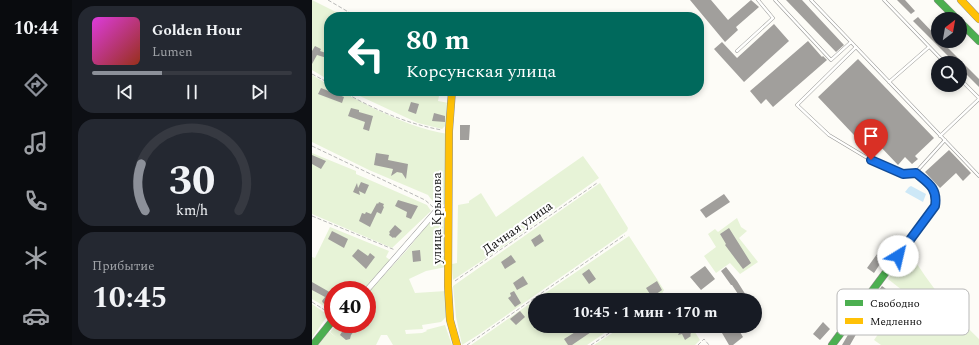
<!DOCTYPE html>
<html lang="ru">
<head>
<meta charset="utf-8">
<style>
  :root { --surface:#171b24; --page:#242831; --text:#f1f3f6; --muted:#9ea1a6; --line:#363941; --accent:#8c9099 }
  body { margin:0; font-family:Spectral,serif; background:var(--page); color:var(--text); height:100vh; display:flex; flex-direction:column; font-size:15px; white-space:nowrap }
  * { box-sizing:border-box; margin:0 }
  p { font-size:13px; color:var(--muted) }
  .icon { flex:none; width:22px; height:22px; fill:none; stroke:currentColor; stroke-width:2; stroke-linecap:round; stroke-linejoin:round }
  .map { position:relative; flex:1; overflow:hidden }
  .details { display:flex; flex-direction:column; gap:6px; padding:6px; background:#0d0f14; width:240px }
  .details>* { flex:none }
  .top-card { position:absolute; left:12px; top:12px; width:380px; height:84px; border-radius:16px; box-shadow:0 2px 6px #0003; background:#00695c; color:#fff; overflow:hidden }
  .needle { width:26px; rotate:31deg }
  .tools { position:absolute; left:619px; top:12px; display:grid; gap:8px }
  .tools a { display:grid; place-items:center; width:36px; height:36px; border-radius:50%; background:var(--surface); box-shadow:0 2px 6px #0003; font-size:20px }
  .speed { position:absolute; left:12px; top:281px; display:flex; gap:8px; font-size:20px; font-weight:700; text-align:center }
  .speed>* { display:grid; place-content:center; width:52px; height:52px; border-radius:50%; background:var(--surface); box-shadow:0 2px 6px #0003; line-height:1 }
  .speed .limit { border:6px solid #d22; background:#fff; color:#111 }
  .pin { position:absolute; display:grid; place-items:center; width:34px; height:34px; color:#fff; margin:-41px -17px; border-radius:50% 50% 50% 0; rotate:-45deg; box-shadow:0 0 4px #0007 }
  .pin .icon { rotate:45deg }
  .me { position:absolute; width:44px; margin:-22px; rotate:36deg; stroke-linejoin:round; filter:drop-shadow(0 0 3px #0008) }
  .turn { display:flex; align-items:center; gap:14px; height:84px; padding:0 16px; font-size:18px }
  .turn .icon { width:52px; height:52px; stroke-width:2.5 }
  .turn b { display:block; font-size:28px; line-height:34px }
  .big { font-size:30px; font-weight:700; line-height:1.1 }
  .details .tile { flex:1; display:flex; flex-direction:column; justify-content:center; gap:6px; min-width:0; padding:0 14px; border-radius:16px; background:var(--page) }
  .details .dial { align-items:center; gap:0 }
  .dial svg { height:104px; overflow:visible; fill:none; stroke:var(--line); stroke-width:7; stroke-linecap:round; text-anchor:middle }
  .dial text { fill:var(--text); stroke:none }
  .song { display:flex; align-items:center; gap:12px }
  .cover { width:48px; height:48px; border-radius:6px; background:linear-gradient(135deg,hsl(300 70% 55%),hsl(10 70% 35%)) }
  .played { height:4px; border-radius:2px; background:linear-gradient(90deg,var(--accent) 35%,var(--line) 35%) }
  .keys { display:flex; justify-content:space-around; direction:ltr }
  .trip { position:absolute; left:216px; top:293px; width:234px; height:40px; border-radius:20px; background:var(--surface); box-shadow:0 2px 6px #0003; font-weight:700; line-height:40px; text-align:center }
  main { display:flex; flex:1; min-height:0 }
  .tab-bar { display:flex; flex-direction:column; width:72px; justify-content:space-around; align-items:center; background:#090b0e; color:var(--muted) }
  .tab-bar .icon { width:28px; height:28px }
  .tab-bar .active { color:var(--accent) }
  .tab-bar b { font-size:18px; color:var(--text) }
  .map>svg:first-child { display:block }
</style>
</head>
<body>
<main>
<nav class="tab-bar">
<b>10:44</b>
<svg class="icon active" aria-label="directions" viewBox="0 0 24 24"><path d="M12 3l9 9-9 9-9-9zM9 14v-3h6M13 9l2 2-2 2"/></svg>
<svg class="icon" aria-label="music" viewBox="0 0 24 24"><path d="M9 18V5l10-2v13"/><circle cx="6" cy="18" r="3"/><circle cx="16" cy="16" r="3"/></svg>
<svg class="icon" aria-label="phone" viewBox="0 0 24 24"><path d="M5 4h4l2 5-3 2q2 4 5 5l2-3 5 2v4C11 20 4 13 5 4z"/></svg>
<svg class="icon" aria-label="climate" viewBox="0 0 24 24"><path d="M12 3v18M4 7l16 10M4 17L20 7"/></svg>
<svg class="icon" aria-label="car" viewBox="0 0 24 24"><path d="M5 17H2v-5l4-1 3-4h7l3 4 3 1v5h-3M9 17h6M6 11h13"/><circle cx="7" cy="17" r="2"/><circle cx="17" cy="17" r="2"/></svg>
</nav>
<section class="details">
<div class="tile">
<div class="song"><i class="cover"></i><div><b>Golden Hour</b><p>Lumen</p></div></div>
<div class="played"></div>
<div class="keys"><svg class="icon" aria-label="previous" viewBox="0 0 24 24"><path d="M18 5L8 12l10 7zM5 5v14"/></svg><svg class="icon" aria-label="pause" viewBox="0 0 24 24"><path d="M8 5v14M16 5v14"/></svg><svg class="icon" aria-label="next" viewBox="0 0 24 24"><path d="M6 5l10 7-10 7zM19 5v14"/></svg></div>
</div>
<div class="tile dial"><svg viewBox="0 0 100 80">
<path d="M14 69A42 42 0 1 1 86 69"/>
<path d="M14 69A42 42 0 0 1 11 33" stroke="#8c9099"/>
<text x="50" y="56" font-size="32" font-weight="700">30</text>
<text x="50" y="72" font-size="11">km/h</text>
</svg></div>
<div class="tile"><p>Прибытие</p><b class="big">10:45</b></div>
</section>
<div class="map">
<svg width="667" height="345" viewBox="0 0 667 345">
  <rect width="100%" height="100%" fill="#fdfcf7"/>
  <path fill="#e7f3d7" d="M0,0L34,17H17V80L0,70Z
    M0,75L17,85V91C34,91 48,102 63,109C87,120 110,130 136,134L134,203C127,209 121,202 116,195L57,170L0,142Z
    M37,91H128L126,101L137,103L136,123L130,129L106,123Z
    M0,153L44,171V174L115,205L119,211L80,248L0,214Z
    M271,156L287,178L186,250L141,280L140,264L145,263L146,205L157,203V201L169,193L184,217Z
    M288,183L316,228L315,231L166,335L150,345L144,317L141,286Z
    M129,216L132,220L133,252L130,253L131,256H134V267L114,271L97,279L103,293L134,291V317L129,322L110,325L111,329L93,330L94,334L110,333L115,331L114,330L133,325L140,345H81L75,335H69L64,345H4L16,331L25,338L18,332L25,324H55V294L95,250L117,223Z
    M425,218L429,227L435,231L427,238L446,262L428,274L418,263L404,273L392,256L404,247L396,234L403,229L406,232Z
    M18,227L77,251L74,257L78,260L52,289L50,287L47,290H21V309L19,310L0,299V257L3,258Z
    M317,236L352,290L348,297L344,300H223Z
    M597,251C616,283 640,313 667,339V345H569L562,340L569,330L556,320L547,317L552,309L570,322L573,318L578,322L579,320L577,318L595,294L576,279Z
    M223,300V326H303L275,345H159Z
    M0,304L16,315L0,338Z
    M311,326H379L388,340L383,345H282Z"/>
  <path fill="#cde8f7" d="M599,186L614,194L611,202L593,192L597,187Z"/>
  <path fill="#a19f9c" d="M378,0H399L416,20L439,0L447,7L424,27L426,30L413,42Z
    M474,0H490L532,45L524,52Z
    M585,0H593L603,11L599,14Z
    M606,17L626,38V41H629L667,79V87L648,68V63H643L601,21Z
    M462,24L477,41L432,82L402,49L410,42L425,58Z
    M496,41L510,57L511,56L515,60L461,107L454,99L449,104L438,91Z
    M3,46L9,49L8,51L17,54L15,58L5,55L0,64V51Z
    M546,59L622,138L603,156L606,159L600,164L593,157L586,165L567,145L559,153L506,97Z
    M9,88L32,97L30,103L6,94Z
    M99,102L107,104L104,114L96,111Z
    M39,108L47,110V112L61,116L57,131L51,129L53,122L36,116Z
    M122,113L133,116V122L120,121Z
    M148,125H158L157,140H148Z
    M637,150L659,173L651,181L644,173L628,188L613,172Z
    M64,153L77,155L76,160L96,164L94,179L90,173L85,172L79,176L81,169L62,165Z
    M0,155L14,161L9,169L0,164Z
    M49,182L57,185L53,194L47,191L48,195L41,192L45,183L46,188Z
    M412,194L418,202L394,218L388,210Z
    M86,200L106,206L99,219L94,217L95,212L83,206Z
    M67,202L72,204L71,206L72,207L69,214L65,212L58,227L47,221L50,213L53,214L54,212L59,214L65,203L66,204Z
    M83,225L90,231L83,238L82,237L81,238L77,235L78,233L77,232Z
    M417,228L439,263L431,269L413,245L414,244L408,234Z
    M20,231L36,239L32,248L16,239Z
    M228,234L232,241L223,247L219,240Z
    M46,249L56,256L58,253L63,257L54,269L40,256Z
    M108,250L109,261L101,262L100,251Z
    M565,254L572,258L562,273L555,268Z
    M199,255L204,262L193,269L189,262Z
    M393,266L403,279L389,290L378,277Z
    M414,267L425,281L437,300H430L420,285H419L409,271Z
    M277,269L284,279L277,284L270,274Z
    M211,276L216,284L205,290L201,283Z
    M345,281L350,290L340,297L334,288Z
    M0,282L21,294V306L18,304L16,307L11,303L10,301L13,297L0,290Z
    M570,286L578,292L568,305L560,299Z
    M202,291L209,303L203,307L196,298L199,296L198,293Z
    M208,311L213,317L204,325L198,319Z
    M511,322L518,329L508,340L501,334Z
    M35,324H48L39,335L38,339L34,340L28,335Z
    M273,326H288L260,345H256L252,339Z
    M369,326H374L379,334L378,335L379,336L373,340L370,334L366,335L368,331L366,328Z
    M417,326L425,327L431,337L421,345H417L410,333Z
    M540,328L546,331L538,345H530Z"/>
  <g fill="none" stroke-linecap="round" stroke-linejoin="round">
    <defs>
      <path id="lane" d="M463,0L519,60L539,42
        M499,0L667,176
        M572,0L633,63
        M544,47L485,105L517,135L557,159
        M425,51L461,18L446,0
        M648,79L667,98
        M577,82L617,47
        M628,136L667,99
        M604,172L633,140"/>
      <path id="street" d="M55,290L125,210L136,211"/>
      <path id="fast" d="M626,0L645,19
        M648,22L667,41
        M1,345L21,320
        M520,345L623,206C625,189 616,183 604,173L591,174L559,160"/>
      <path id="slow" d="M649,0L667,19
        M140,91L137,131L136,286L138,320L145,345"/>
    </defs>
    <use href="#lane" stroke="#979795" stroke-width="3.5"/>
    <use href="#street" stroke="#979795" stroke-width="6"/>
    <use href="#fast" stroke="#8e8d8b" stroke-width="8"/>
    <use href="#slow" stroke="#8e8d8b" stroke-width="8"/>
    <path stroke="#b9b9b8" stroke-width="1" stroke-dasharray="4 2" stroke-linecap="butt" d="M16,0L45,17
      M0,74L17,83
      M30,91C61,109 95,124 130,130
      M0,146L113,200L121,207
      M0,216L83,250
      M143,281L285,183
      M347,300L354,296
      M0,302L19,314
      M155,345L313,235
      M279,345L308,326
      M386,345L392,339L397,345"/>
    <use href="#lane" stroke="#fffffe" stroke-width="2.5"/>
    <use href="#street" stroke="#fffffe" stroke-width="5"/>
    <use href="#fast" stroke="#4caf50" stroke-width="7"/>
    <use href="#slow" stroke="#ffc107" stroke-width="7"/>
  </g>
  <g fill="none" stroke-linecap="round" stroke-linejoin="round">
    <defs>
      <path id="route" d="M559,160L591,174L604,173C616,183 626,188 623,206L586,256"/>
    </defs>
    <use href="#route" stroke="#114b97" stroke-width="10"/>
    <use href="#route" stroke="#1a73e8" stroke-width="7"/>
  </g>
  <g text-anchor="middle" stroke-width="4" stroke-linejoin="round" paint-order="stroke">
    <g font-size="13" fill="#111" stroke="#fff">
      <text transform="translate(124 218) rotate(-90)" y="5">улица Крылова</text>
      <text transform="translate(205 227) rotate(-35)" y="5">Дачная улица</text>
    </g>
  </g>
  <rect x="525" y="289" width="132" height="46" rx="6" fill="#fff" stroke="#b8b8b8" stroke-width="1"/>
  <rect x="533" y="300" width="18" height="6" fill="#4caf50"/>
  <rect x="533" y="318" width="18" height="6" fill="#ffc107"/>
  <g font-size="11" fill="#111">
    <text x="558" y="307">Свободно</text>
    <text x="558" y="325">Медленно</text>
  </g>
</svg>
<div class="tools">
<a><svg class="needle" viewBox="-14 -14 28 28"><path d="M0-13l5 13h-10z" fill="#e53935"/><path d="M0 13l5-13h-10z" fill="#9ea1a6"/></svg></a>
<a><svg class="icon" aria-label="search" viewBox="0 0 24 24"><circle cx="10" cy="10" r="6"/><path d="M15 15l6 6"/></svg></a>
</div>
<div class="speed"><div class="limit">40</div></div>
<div class="pin" style="left:559px;top:160px;background:#d93025"><svg class="icon" aria-label="arrive" viewBox="0 0 24 24"><path d="M6 21V4h12l-3 4 3 4H6"/></svg></div>
<svg class="me" style="left:586px;top:256px" viewBox="-20 -20 40 40"><circle r="19" fill="#fff"/><path d="M0-13L10 11 0 6-10 11z" fill="#1a73e8"/></svg>
<div class="trip">10:45 · 1 мин · 170 m</div>
<div class="top-card">
<div class="turn"><svg class="icon" aria-label="left" viewBox="0 0 24 24"><path d="M17 20v-9H6M10 6l-5 5 5 5"/></svg><div><b>80 m</b>Корсунская улица</div></div>
</div>
</div>
</main>
</body>
</html>
